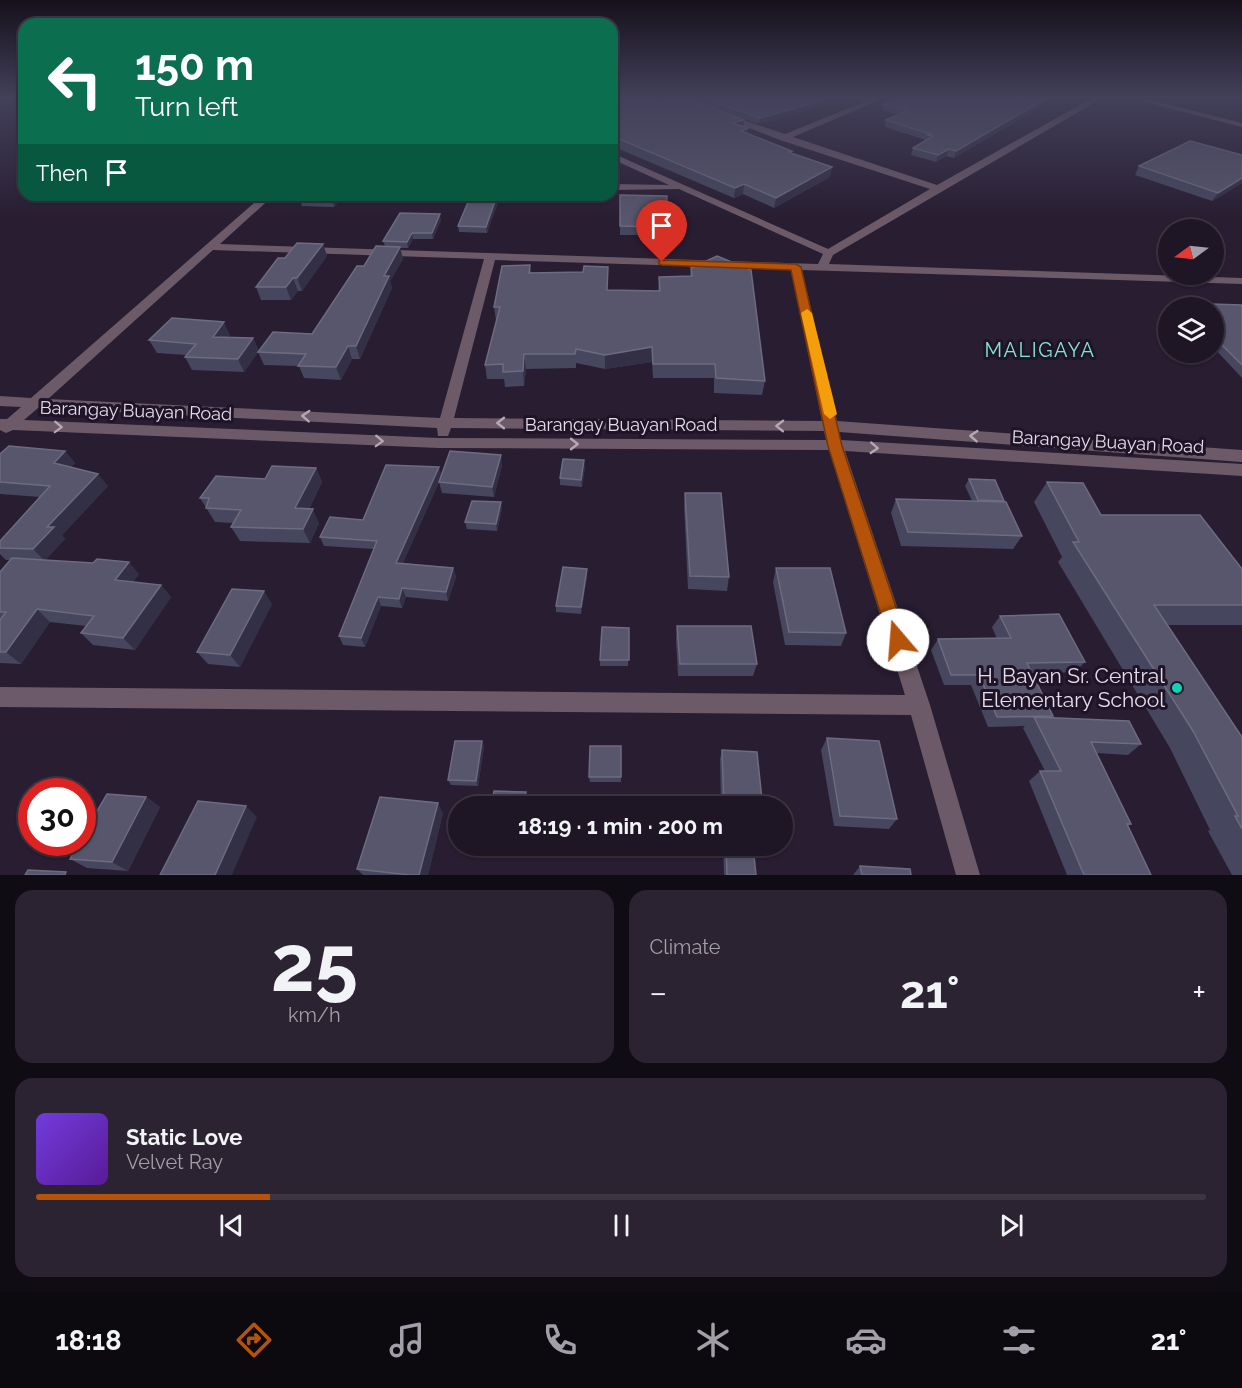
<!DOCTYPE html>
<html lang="en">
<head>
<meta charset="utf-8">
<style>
  :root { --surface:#1e1625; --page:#2b2332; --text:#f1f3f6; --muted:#a19fa7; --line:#3c3542; --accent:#b45309 }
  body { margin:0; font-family:Raleway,sans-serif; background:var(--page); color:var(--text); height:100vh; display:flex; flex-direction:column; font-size:22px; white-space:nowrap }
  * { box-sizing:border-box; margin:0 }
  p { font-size:20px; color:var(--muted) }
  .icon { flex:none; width:33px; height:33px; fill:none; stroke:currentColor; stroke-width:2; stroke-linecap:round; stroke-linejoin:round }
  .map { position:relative; height:875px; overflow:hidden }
  .sheet { display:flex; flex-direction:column; gap:15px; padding:15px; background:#100c14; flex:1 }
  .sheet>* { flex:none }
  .top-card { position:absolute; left:18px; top:18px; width:600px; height:183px; border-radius:18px; box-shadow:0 2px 4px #0004,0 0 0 2px var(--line); background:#0b6e4f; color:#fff; overflow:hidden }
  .needle { width:39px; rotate:255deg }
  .buttons { position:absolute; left:1158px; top:219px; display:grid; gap:12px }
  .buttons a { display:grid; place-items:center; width:66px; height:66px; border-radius:50%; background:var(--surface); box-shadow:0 2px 4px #0004,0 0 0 2px var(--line); font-size:30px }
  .speed { position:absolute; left:18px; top:778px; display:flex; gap:12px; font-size:30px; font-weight:700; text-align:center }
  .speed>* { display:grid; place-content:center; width:78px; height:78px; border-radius:50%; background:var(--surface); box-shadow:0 2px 4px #0004,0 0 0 2px var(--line); line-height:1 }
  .speed .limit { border:9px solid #d22; background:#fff; color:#111 }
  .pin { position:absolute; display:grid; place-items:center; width:51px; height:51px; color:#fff; margin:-62px -26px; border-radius:50% 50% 50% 0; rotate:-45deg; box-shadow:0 0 6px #0007 }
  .pin .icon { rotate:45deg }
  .me { position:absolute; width:66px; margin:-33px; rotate:342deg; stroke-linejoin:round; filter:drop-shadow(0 0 4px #0008) }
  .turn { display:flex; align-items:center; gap:21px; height:126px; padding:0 18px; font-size:27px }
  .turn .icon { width:78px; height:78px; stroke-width:2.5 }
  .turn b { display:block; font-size:42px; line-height:51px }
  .then { display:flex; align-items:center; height:57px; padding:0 18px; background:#0003; gap:12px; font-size:22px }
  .big { font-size:45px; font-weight:700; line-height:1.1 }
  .sheet .widget { flex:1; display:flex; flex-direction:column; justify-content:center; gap:9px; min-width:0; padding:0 21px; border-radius:18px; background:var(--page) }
  .sheet .dial { align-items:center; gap:0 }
  .dial b { font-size:78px; line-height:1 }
  .song { display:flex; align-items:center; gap:18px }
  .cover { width:72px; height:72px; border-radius:9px; background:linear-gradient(135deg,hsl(260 70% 55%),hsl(270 70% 35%)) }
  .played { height:6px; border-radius:3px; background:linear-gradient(90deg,var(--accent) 20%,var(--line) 20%) }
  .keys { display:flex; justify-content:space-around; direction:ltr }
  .heat { display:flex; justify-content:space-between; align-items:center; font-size:33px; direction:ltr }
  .sheet .tiles { flex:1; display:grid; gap:15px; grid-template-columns:1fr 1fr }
  .widget:last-child { grid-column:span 2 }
  .trip { position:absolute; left:448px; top:796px; width:345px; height:60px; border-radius:30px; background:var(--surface); box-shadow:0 2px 4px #0004,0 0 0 2px var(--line); font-weight:700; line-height:60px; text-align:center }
  .dock { display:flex; height:96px; justify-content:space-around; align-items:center; background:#0c090f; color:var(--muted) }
  .dock .icon { width:42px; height:42px }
  .dock .active { color:var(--accent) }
  .dock b { font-size:27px; color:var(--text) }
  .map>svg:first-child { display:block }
</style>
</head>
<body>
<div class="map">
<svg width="1242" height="875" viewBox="0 0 1242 875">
  <rect width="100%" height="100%" fill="#281d31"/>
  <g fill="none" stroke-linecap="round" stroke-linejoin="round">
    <path fill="#6d5a68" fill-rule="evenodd" d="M876,97H887L793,137L937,185L1094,97H1104L833,255L829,264L1242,278V284L802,270L837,421L1242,450V462L839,432L841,440L1242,464V476L845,451L930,705L980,875H956L911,715L0,707V687L905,695L829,450L439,448L13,430L6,433L0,430V419H7L21,407L0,406V396L31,398L263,195H274L220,244L818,264L823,254L679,189L612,190V184L669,185L612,159V153L828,249L930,189L780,140L721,117L728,115L785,134ZM213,250L484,259L440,418L48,399ZM495,260L791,269L822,421L454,418ZM38,408L437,428L438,436H448L451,428L824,431L826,440L439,438L24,420Z
      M1126,97H1139L1242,123V127Z"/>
  </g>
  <path fill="#46465e" d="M612,97L661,101L744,120L743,127L747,134L792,151L791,153L832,167L830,177L774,208L743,194L734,198L612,146Z
    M691,97H852L759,124L690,100Z
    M1047,98L1044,105L954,158L946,156L936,162L911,155L913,148L926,140L885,127L886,120L899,115L882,110L883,104Z
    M1242,155V183L1212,201L1135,175L1139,166Z
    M301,195H343L334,207L302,206L299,197Z
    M620,195L666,227V235H620Z
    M499,199L487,233L459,232L458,226Z
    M441,220L433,239H413L408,248H400L403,259L390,281L392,288L360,359H352L341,380L304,378L299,366L264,365L258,352L312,334L364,266L385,246L383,241Z
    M323,244L327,256L302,291H298L291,300H261L256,287L285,258Z
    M530,265L531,273L608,290L658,291L659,277L690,276L691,268L765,381L762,395L714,393V378H653L652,362L605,369L576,363V368L526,369L524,386L505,387L504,379H487L485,365L496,321L494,307Z
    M1180,303L1242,305V378L1214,348V308H1178Z
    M230,335L228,337L253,338L259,351L244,372L192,370L185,357L186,355L157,353L149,340Z
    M65,451L75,463L71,467L108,486L62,535L65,539L45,560L139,574L133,582L161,585L171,597L135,650L93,645L81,633L86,626L50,622L21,664L0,663V572L11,560H6L0,554V541L40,497L0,494V454Z
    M502,465L494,497L442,493L439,482L403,563L453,568L456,577L448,601L406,597L402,608L381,606L365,647L343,645L339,636L374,549L324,546L320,537L363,520L442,476Z
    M585,467L582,487L560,485V478Z
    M316,468L322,482L309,509L319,523L310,543L240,541L231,527L233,523L215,522L200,498L265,479Z
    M969,479L1004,501L1003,502L1022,536L1013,549L901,546L891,513L896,499L972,501L965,486Z
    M1047,482L1101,515L1242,569V625H1167L1242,737V875H1232L1208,831L1210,830L1170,748L1058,562L1062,557L1034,502Z
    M685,493L729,577L727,591L688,589L684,506Z
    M502,509L497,531L467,529L465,522Z
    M776,568L846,633L841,646L785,645L773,582Z
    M587,569V576L581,614L556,612V606Z
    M272,604L240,667L208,664L197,652Z
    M1000,616L1085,662L1075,672L1032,674L1053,716L1050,718L1141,744L1128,755L1096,753L1131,824L1128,826L1151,875H1067L1029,781L1040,771H1045L1023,728L1025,726L988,727L971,685H944L931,650L938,639H997L992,627Z
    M677,626L757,664L753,676H678L676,639Z
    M629,628L628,666H600V660Z
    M827,738L897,819L889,829L834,826L821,750Z
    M482,741L484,747L478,786L451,785L448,780Z
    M621,746V782H590L589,777Z
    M722,750L762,800L759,807H721L720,759Z
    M146,797L160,807L128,871L87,868L70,859Z
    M443,813L428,875H363L357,869Z
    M723,846H753L756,875H724Z
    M860,866L911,875H853Z"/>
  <path fill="#332f45" d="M834,97H852L759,124L760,118Z
    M1047,98L1044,105L954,158L956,151Z
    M744,120L743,129L733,123Z
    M748,128L747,137L741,131Z
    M949,149L946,156L936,162L938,155Z
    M832,167L830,177L774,208L776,198Z
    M1242,178V183L1212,201L1218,193Z
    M744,184L743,194L734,198L735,188Z
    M334,195H343L334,207L332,198Z
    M497,195H498L499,199L487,233L486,227Z
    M440,214L441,220L433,239L432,233Z
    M412,233L413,239L408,248L407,242Z
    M323,244L327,256L302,291L297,278Z
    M400,247L403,259L390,281L392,288L360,359L356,346L384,276Z
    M293,278L298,291L291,300L286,287Z
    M224,322L230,335L219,349L213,337Z
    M253,338L259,351L244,372L238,359Z
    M348,346L352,359L341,380L336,367Z
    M652,347V362L605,369V355Z
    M524,354L526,369L524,386L523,371Z
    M65,451L75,463L64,475L54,463Z
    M501,455L502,465L494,497L492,487Z
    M584,460L585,467L582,487L581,480Z
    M439,467L442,476L399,572L396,563Z
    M316,468L322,482L302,522L295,508Z
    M98,474L108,486L62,535L65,539L45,561L33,549L47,527Z
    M501,502L502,509L497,531L496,524Z
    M313,509L319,523L310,543L303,529Z
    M129,562L139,574L126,592L115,580Z
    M453,568L456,577L448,601L446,592Z
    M587,569V576L581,614V607Z
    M161,585L171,597L135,650L123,638Z
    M402,588L406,597L402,608L399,599Z
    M264,591L272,604L240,667L230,655Z
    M378,597L381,606L365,647L361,638Z
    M37,609L50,622L21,664L6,652Z
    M482,741L484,747L478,786L476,781Z
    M526,792L527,798L526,807H523Z
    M146,797L160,807L128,871L112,862Z
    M438,803L443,813L428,875H419Z
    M246,806L257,817L232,875H215Z"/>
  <path fill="#57566c" stroke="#6d6b80" stroke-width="1.5" d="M612,97H651L661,101L673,97H682L744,120L733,123L748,128L741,131L792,151L788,152L832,167L776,198L744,184L735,188L612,136Z
    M699,97H834L760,118Z
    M898,97H1043L1047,98L956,151L949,149L938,155L913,148L933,136L928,135L930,134L886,120L908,111L883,104Z
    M1190,141L1242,155V178L1218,193L1139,166Z
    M301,195H334L332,198L299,197Z
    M471,195H497L486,227L458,226Z
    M620,195L667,196L666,227L620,226Z
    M400,213L440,214L432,233H412L407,242L383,241Z
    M297,243L323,244L297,278H293L286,287H256L278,258H285Z
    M376,246L400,247L384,276H389L356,346H348L336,367L298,366L306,354L258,352L273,332L312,334L357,266H364Z
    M717,256L751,270L765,381L716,378L715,364H653L652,347L605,355L576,349L575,354H524L523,371L503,372V364L485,365L500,307H494L502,266L530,265L529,273L583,272L584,266L608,267L607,290L660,291L659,277L692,276L691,268Z
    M1180,303L1242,305V365L1214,337V308H1185Z
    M172,318L224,322L213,337L253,338L238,359L185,357L196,344L149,340Z
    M9,446L65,451L54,463L98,474L47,527H54L33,549L0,548V541L50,486L0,482V454Z
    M450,451L501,455L492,487L439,482Z
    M563,459L584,460L581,480L560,478Z
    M386,465L439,467L396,563L453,568L446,592L402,588L399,599L378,597L361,638L339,636L377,541L320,537L330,517L363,520Z
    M272,466L316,468L295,508L313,509L303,529L231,527L241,510L206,508L209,498H200L216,476L265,479Z
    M969,479L995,480L1004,501L978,500Z
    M1047,482L1083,483L1101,515H1200L1242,569V605H1154L1242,737V829L1235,816H1238L1193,731L1073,542H1079Z
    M685,493H721L729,577L690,576Z
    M896,499L1006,502L1022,536L908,532Z
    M472,501L501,502L496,524L465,522Z
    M12,558L93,563L97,559L129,562L115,580L161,585L123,638L81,633L94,616L37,609L6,652H0V620L6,612H0V572Z
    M563,567L587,569L581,607L556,606Z
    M776,568H830L846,633L789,632Z
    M232,589L264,591L230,655L197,652Z
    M1059,614L1085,662L1027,663L1053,716L997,717L979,675H951L938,639L1011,638L1000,616Z
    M677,626H751L757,664H680Z
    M602,627L629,628V660H600Z
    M1034,717L1129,721L1141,744L1091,742L1131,824H1127L1151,875H1084L1040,771H1061Z
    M827,738L879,741L897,819L840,816Z
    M455,741H482L476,781L448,780Z
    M590,746H621V777H589Z
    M722,750L757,752L762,800L749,799L750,807H724Z
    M494,791L526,792L523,807H491Z
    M107,794L146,797L112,862L70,859L79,843H82V837Z
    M380,797L438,803L419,875H410L357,869Z
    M198,801L246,806L215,875H160Z
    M726,846H753L756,875H727Z
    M860,866L910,869L911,875H862Z
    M28,870L66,872L65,875H25Z"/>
  <defs><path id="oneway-chevron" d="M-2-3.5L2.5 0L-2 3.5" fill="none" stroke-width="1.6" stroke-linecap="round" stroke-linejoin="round" transform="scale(1.5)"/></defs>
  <g stroke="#b4a8b5">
    <use href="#oneway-chevron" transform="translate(306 416) rotate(-177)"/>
    <use href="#oneway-chevron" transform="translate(501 423) rotate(-180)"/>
    <use href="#oneway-chevron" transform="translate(780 426) rotate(-179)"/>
    <use href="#oneway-chevron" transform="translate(58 427) rotate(2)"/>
    <use href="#oneway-chevron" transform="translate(974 436) rotate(-176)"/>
    <use href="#oneway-chevron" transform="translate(379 441) rotate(2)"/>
    <use href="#oneway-chevron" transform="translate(574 444)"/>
    <use href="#oneway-chevron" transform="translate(874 448) rotate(3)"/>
  </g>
  <linearGradient id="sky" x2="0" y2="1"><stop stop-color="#16101b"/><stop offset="0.44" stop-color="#42405a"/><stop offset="1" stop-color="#42405a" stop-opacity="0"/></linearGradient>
  <rect width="1242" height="220" fill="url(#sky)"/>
  <path fill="#b45309" stroke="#753606" stroke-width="1.5" d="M659,260L796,264L801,267L842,446L907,640L904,646L898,648L892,646L889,640L828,446L791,270L662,265L659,264Z"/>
  <path fill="#f59e0b" d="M807,309L812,313L837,414L830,419L824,414L801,313Z"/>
  <circle fill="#0bd5b5" stroke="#1f1427" stroke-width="2" cx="1177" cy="688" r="6"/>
  <g text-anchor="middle" stroke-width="6" stroke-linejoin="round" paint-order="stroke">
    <g font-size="18" fill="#e3dce9" stroke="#1f1427">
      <text transform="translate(136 411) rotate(2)" y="6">Barangay Buayan Road</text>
      <text x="621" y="431">Barangay Buayan Road</text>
      <text transform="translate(1108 442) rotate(3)" y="6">Barangay Buayan Road</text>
    </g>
    <g font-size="20" letter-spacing="1.5" fill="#82e5ce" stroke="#1f1427">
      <text x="1040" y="357">MALIGAYA</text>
    </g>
    <g font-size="21" fill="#e3dce9" stroke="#1f1427" text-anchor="end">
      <text x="1165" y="683">H. Bayan Sr. Central<tspan x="1165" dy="24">Elementary School</tspan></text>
    </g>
  </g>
</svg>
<div class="buttons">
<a><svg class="needle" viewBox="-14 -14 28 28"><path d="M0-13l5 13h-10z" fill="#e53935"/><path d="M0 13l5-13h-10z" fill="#a19fa7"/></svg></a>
<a><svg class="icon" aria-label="layers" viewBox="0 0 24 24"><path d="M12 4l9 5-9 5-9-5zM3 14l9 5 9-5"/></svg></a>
</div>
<div class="speed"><div class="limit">30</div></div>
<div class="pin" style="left:662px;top:262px;background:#d93025"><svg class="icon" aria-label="arrive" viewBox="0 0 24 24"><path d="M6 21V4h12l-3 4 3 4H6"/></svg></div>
<svg class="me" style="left:898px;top:640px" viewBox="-20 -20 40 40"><circle r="19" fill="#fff"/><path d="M0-13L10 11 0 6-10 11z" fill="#b45309"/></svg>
<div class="trip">18:19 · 1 min · 200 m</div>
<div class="top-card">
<div class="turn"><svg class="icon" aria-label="left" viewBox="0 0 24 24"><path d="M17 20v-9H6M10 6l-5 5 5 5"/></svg><div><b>150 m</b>Turn left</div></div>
<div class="then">Then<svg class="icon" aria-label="arrive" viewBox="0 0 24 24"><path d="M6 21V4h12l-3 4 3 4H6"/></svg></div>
</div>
</div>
<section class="sheet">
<div class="tiles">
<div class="widget dial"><b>25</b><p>km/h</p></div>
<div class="widget"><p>Climate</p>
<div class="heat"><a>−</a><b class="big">21°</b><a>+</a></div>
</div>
<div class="widget">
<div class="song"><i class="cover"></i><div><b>Static Love</b><p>Velvet Ray</p></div></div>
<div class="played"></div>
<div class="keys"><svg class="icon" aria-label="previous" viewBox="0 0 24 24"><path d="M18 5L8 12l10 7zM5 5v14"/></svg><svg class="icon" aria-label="pause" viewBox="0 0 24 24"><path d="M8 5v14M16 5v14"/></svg><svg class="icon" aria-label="next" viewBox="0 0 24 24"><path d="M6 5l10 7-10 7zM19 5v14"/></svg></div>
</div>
</div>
</section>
<nav class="dock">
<b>18:18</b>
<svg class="icon active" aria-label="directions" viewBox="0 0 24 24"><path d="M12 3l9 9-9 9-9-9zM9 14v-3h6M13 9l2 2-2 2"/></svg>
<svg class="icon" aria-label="music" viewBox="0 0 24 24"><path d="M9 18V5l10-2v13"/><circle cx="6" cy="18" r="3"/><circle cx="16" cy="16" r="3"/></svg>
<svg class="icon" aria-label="phone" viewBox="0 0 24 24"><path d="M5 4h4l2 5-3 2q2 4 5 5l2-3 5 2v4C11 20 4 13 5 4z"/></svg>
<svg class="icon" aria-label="climate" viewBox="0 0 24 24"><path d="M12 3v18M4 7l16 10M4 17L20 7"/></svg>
<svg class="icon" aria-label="car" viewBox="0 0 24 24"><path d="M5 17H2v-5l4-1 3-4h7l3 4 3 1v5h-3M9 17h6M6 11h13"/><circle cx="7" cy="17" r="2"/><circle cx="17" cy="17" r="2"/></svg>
<svg class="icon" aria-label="filters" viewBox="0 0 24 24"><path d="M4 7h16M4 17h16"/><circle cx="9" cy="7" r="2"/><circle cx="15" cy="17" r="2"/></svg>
<b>21°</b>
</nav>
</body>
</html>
